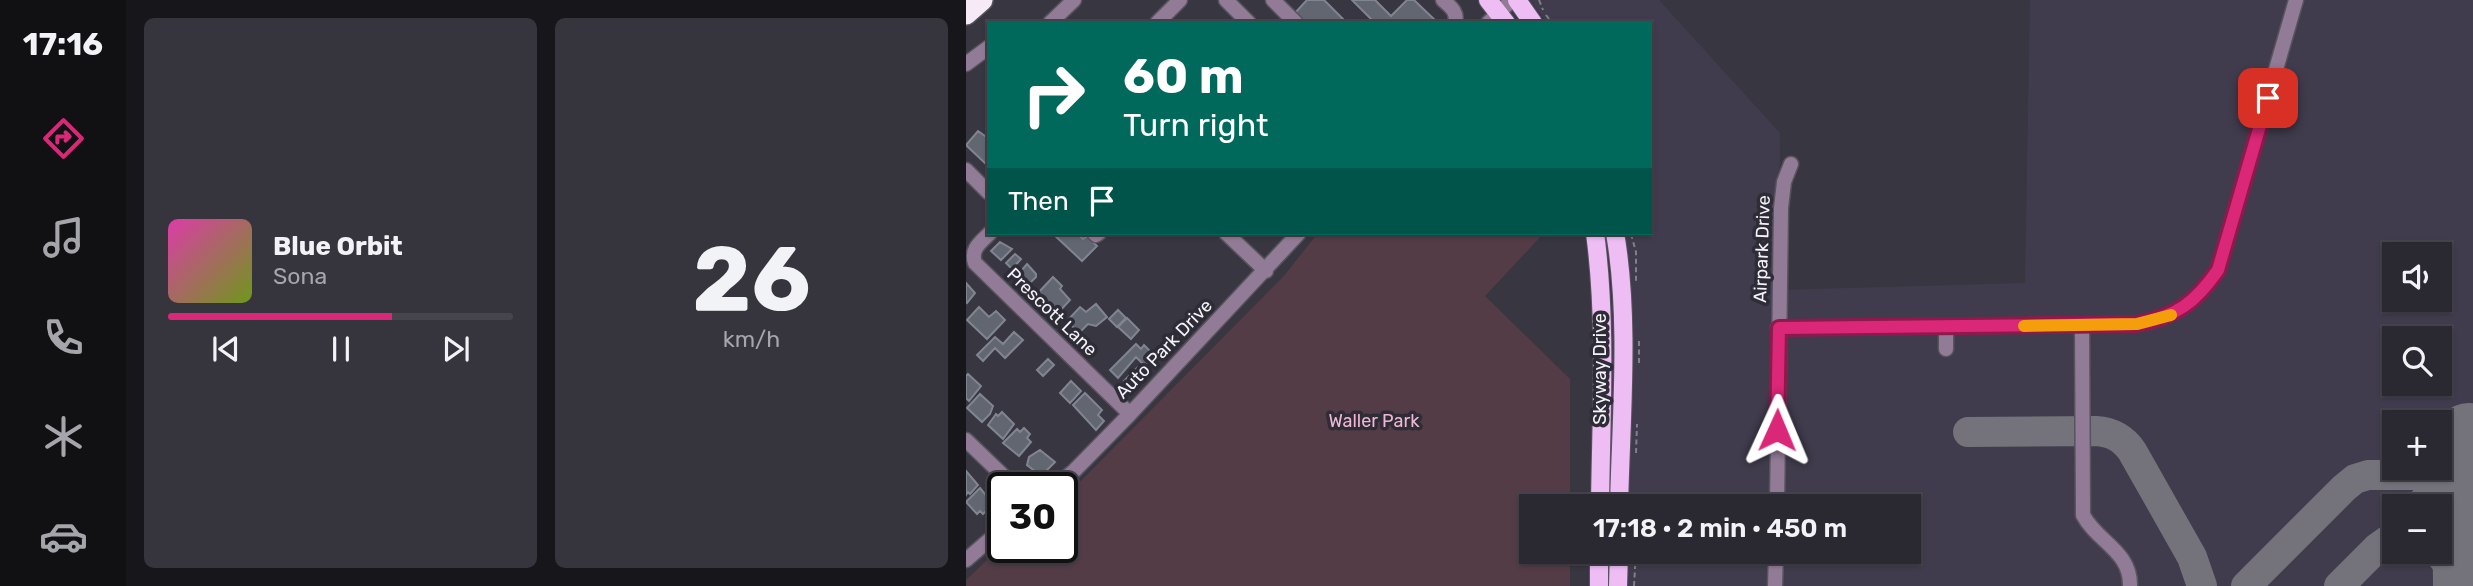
<!DOCTYPE html>
<html lang="en">
<head>
<meta charset="utf-8">
<style>
  :root { --surface:#2a2830; --page:#36343c; --text:#f1f3f6; --muted:#a5a6ab; --line:#46444c; --accent:#db2777 }
  body { margin:0; font-family:Rubik,sans-serif; background:var(--page); color:var(--text); height:100vh; display:flex; flex-direction:column; font-size:26px; white-space:nowrap }
  * { box-sizing:border-box; margin:0 }
  p { font-size:23px; color:var(--muted) }
  .icon { flex:none; width:38px; height:38px; fill:none; stroke:currentColor; stroke-width:2; stroke-linecap:round; stroke-linejoin:round }
  .map { position:relative; flex:1; overflow:hidden }
  .panel { display:flex; flex-direction:column; gap:18px; padding:18px; background:#17161a; width:840px }
  .panel>* { flex:none }
  .hud { position:absolute; left:21px; top:21px; width:665px; height:214px; border-radius:0px; box-shadow:0 2px 5px #0004,0 0 0 2px var(--line); background:#00695c; color:#fff; overflow:hidden }
  .buttons { position:absolute; left:1416px; top:242px; display:grid; gap:14px }
  .buttons a { display:grid; place-items:center; width:70px; height:70px; border-radius:0px; background:var(--surface); box-shadow:0 2px 5px #0004,0 0 0 2px var(--line); font-size:35px }
  .speed { position:absolute; left:21px; top:472px; display:flex; gap:14px; font-size:35px; font-weight:700; text-align:center }
  .speed>* { display:grid; place-content:center; width:91px; height:91px; border-radius:50%; background:var(--surface); box-shadow:0 2px 5px #0004,0 0 0 2px var(--line); line-height:1 }
  .speed .limit { border:4px solid #111; border-radius:10px; background:#fff; color:#111 }
  .pin { position:absolute; display:grid; place-items:center; width:60px; height:60px; color:#fff; margin:-30px; border-radius:14px; box-shadow:0 4px 10px #0006 }
  .me { position:absolute; width:77px; margin:-38px; rotate:1deg; stroke-linejoin:round; filter:drop-shadow(0 0 5px #0008) }
  .turn { display:flex; align-items:center; gap:24px; height:147px; padding:0 21px; font-size:32px }
  .turn .icon { width:91px; height:91px; stroke-width:2.5 }
  .turn b { display:block; font-size:49px; line-height:60px }
  .then { display:flex; align-items:center; height:66px; padding:0 21px; background:#0003; gap:14px; font-size:26px }
  .panel .card { flex:1; display:flex; flex-direction:column; justify-content:center; gap:10px; min-width:0; padding:0 24px; border-radius:10px; background:var(--page) }
  .panel .dial { align-items:center; gap:0 }
  .dial b { font-size:91px; line-height:1 }
  .song { display:flex; align-items:center; gap:21px }
  .cover { width:84px; height:84px; border-radius:10px; background:linear-gradient(135deg,hsl(320 70% 55%),hsl(80 70% 35%)) }
  .played { height:7px; border-radius:4px; background:linear-gradient(90deg,var(--accent) 65%,var(--line) 65%) }
  .keys { display:flex; justify-content:space-around; direction:ltr }
  .panel .tiles { flex:1; display:grid; gap:18px; grid-template-columns:repeat(2,1fr) }
  .trip { position:absolute; left:553px; top:494px; width:402px; height:70px; border-radius:0px; background:var(--surface); box-shadow:0 2px 5px #0004,0 0 0 2px var(--line); font-weight:600; line-height:70px; text-align:center }
  main { display:flex; flex:1; min-height:0 }
  .menu { display:flex; flex-direction:column; width:126px; justify-content:space-around; align-items:center; background:#111013; color:var(--muted) }
  .menu .icon { width:49px; height:49px }
  .menu .active { color:var(--accent) }
  .menu b { font-size:32px; color:var(--text) }
  .map>svg:first-child { display:block }
</style>
</head>
<body>
<main>
<nav class="menu">
<b>17:16</b>
<svg class="icon active" aria-label="directions" viewBox="0 0 24 24"><path d="M12 3l9 9-9 9-9-9zM9 14v-3h6M13 9l2 2-2 2"/></svg>
<svg class="icon" aria-label="music" viewBox="0 0 24 24"><path d="M9 18V5l10-2v13"/><circle cx="6" cy="18" r="3"/><circle cx="16" cy="16" r="3"/></svg>
<svg class="icon" aria-label="phone" viewBox="0 0 24 24"><path d="M5 4h4l2 5-3 2q2 4 5 5l2-3 5 2v4C11 20 4 13 5 4z"/></svg>
<svg class="icon" aria-label="climate" viewBox="0 0 24 24"><path d="M12 3v18M4 7l16 10M4 17L20 7"/></svg>
<svg class="icon" aria-label="car" viewBox="0 0 24 24"><path d="M5 17H2v-5l4-1 3-4h7l3 4 3 1v5h-3M9 17h6M6 11h13"/><circle cx="7" cy="17" r="2"/><circle cx="17" cy="17" r="2"/></svg>
</nav>
<section class="panel">
<div class="tiles">
<div class="card">
<div class="song"><i class="cover"></i><div><b>Blue Orbit</b><p>Sona</p></div></div>
<div class="played"></div>
<div class="keys"><svg class="icon" aria-label="previous" viewBox="0 0 24 24"><path d="M18 5L8 12l10 7zM5 5v14"/></svg><svg class="icon" aria-label="pause" viewBox="0 0 24 24"><path d="M8 5v14M16 5v14"/></svg><svg class="icon" aria-label="next" viewBox="0 0 24 24"><path d="M6 5l10 7-10 7zM19 5v14"/></svg></div>
</div>
<div class="card dial"><b>26</b><p>km/h</p></div>
</div>
</section>
<div class="map">
<svg width="1507" height="586" viewBox="0 0 1507 586">
  <rect width="100%" height="100%" fill="#383640"/>
  <path fill="#403c4d" fill-rule="evenodd" d="M564,0H693L814,133L812,290L1059,283L1064,0H1507V586H637L638,551H943V506H639L647,248L643,233H684V23H581ZM1428,254H1474V299H1428ZM1428,338H1474V383H1428ZM1428,422H1474V467H1428ZM1428,506H1474V551H1428Z"/>
  <path fill="#543c47" d="M352,233H578L519,296L604,379V506H565V551H604V586H0V580L37,545V548H96V500L317,277Z"/>
  <g fill="none" stroke-linecap="round" stroke-linejoin="round">
    <path stroke="#74727b" stroke-width="30" d="M1002,432L1130,431C1146,432 1157,438 1166,451L1226,557L1236,586
      M1453,506L1489,469L1507,458
      M1472,551L1497,586
      M1280,586L1378,488L1389,479L1402,475H1469L1483,483L1493,493L1504,513
      M1373,586L1411,548L1428,536"/>
    <path stroke="#74727b" stroke-width="74" d="M1503,440L1504,586"/>
  </g>
  <path fill="#626671" stroke="#818591" stroke-width="2" d="M341,0H358L381,23H337L328,14Z
    M386,0H409L425,16L441,0H448L471,22L409,23Z
    M12,131L23,139V167L0,145Z
    M86,233H111L117,239L121,236L131,246L116,261Z
    M34,242L46,249L35,260L25,251Z
    M49,254L55,259L46,269L40,263Z
    M61,264L70,274V277L62,285L58,280L55,283L49,278Z
    M87,277L96,286L94,289L104,300L91,314L86,309L88,307L72,293Z
    M0,283L9,293L1,303L0,302Z
    M130,304L141,317L130,326L122,324L113,333L101,321L114,307L120,312Z
    M13,307L23,317L30,311L39,320L21,339L1,320Z
    M152,310L160,318L151,327L143,319Z
    M161,318L173,330L165,339L152,327Z
    M48,332L57,340L39,358L29,348L17,361L11,355L29,337L37,344Z
    M170,344L175,349L178,345L189,356L179,366L170,357L152,378L144,370Z
    M82,359L88,365L77,376L71,370Z
    M172,367L180,375L167,389L158,381Z
    M2,374L15,386L3,401L0,398V376Z
    M105,381L115,391L104,403L94,393Z
    M119,393L136,410L132,415L138,421L130,430L107,405Z
    M14,394L27,406L24,414L16,422L1,408Z
    M36,412L48,424L37,439L22,425L30,414L32,416Z
    M58,428L64,434L61,438L65,442L53,456L37,443L51,429L54,432Z
    M74,450L89,462L75,476L61,465L63,457Z
    M0,471L12,485L4,494L2,492L0,495Z
    M14,488L27,504L17,514L14,511L11,514L0,502Z"/>
  <g fill="none" stroke-linecap="round" stroke-linejoin="round">
    <defs>
      <path id="minor" d="M260,0L283,23
        M307,0L330,23
        M477,0C485,7 492,12 489,23
        M84,23L108,0
        M191,23L214,0
        M522,23L546,0
        M0,64L23,47
        M0,170L23,193
        M24,233C15,242 4,249 9,263L164,414
        M128,233L130,235L133,233
        M260,233L300,271
        M1116,325L1117,515C1131,542 1165,551 1164,586
        M980,327V349
        M812,328L1171,324C1211,316 1229,303 1252,270L1330,0
        M0,440L50,488
        M87,488L107,472L164,414L333,233
        M811,506L815,208L818,182L825,164
        M0,560L37,528
        M809,586L810,551"/>
      <path id="major" d="M522,0L540,23
        M551,0L567,23
        M629,233C641,323 635,415 634,506
        M649,233C664,318 655,419 653,506
        M633,586V551
        M652,586L653,551"/>
      <path id="highway" d="M0,14L16,0"/>
    </defs>
    <use href="#minor" stroke="#56545e" stroke-width="17"/>
    <use href="#major" stroke="#56545e" stroke-width="20"/>
    <use href="#highway" stroke="#56545e" stroke-width="24"/>
    <path stroke="#817f88" stroke-width="2" stroke-dasharray="5 3.5" stroke-linecap="butt" d="M573,0L577,10
      M580,15L586,23
      M665,234L670,252V284
      M673,363V338
      M670,453L671,424
      M668,496L670,506
      M668,586L670,551"/>
    <use href="#minor" stroke="#927b96" stroke-width="14"/>
    <use href="#major" stroke="#edbdf4" stroke-width="18"/>
    <use href="#highway" stroke="#f6eaf7" stroke-width="21"/>
  </g>
  <g fill="none" stroke-linecap="round" stroke-linejoin="round">
    <defs>
      <path id="route" d="M811,430L813,328L1171,324C1211,316 1229,303 1252,270L1302,98"/>
    </defs>
    <use href="#route" stroke="#8e194d" stroke-width="18"/>
    <use href="#route" stroke="#db2777" stroke-width="12"/>
    <path stroke="#f59e0b" stroke-width="12" d="M1058,326L1171,324L1205,315"/>
  </g>
  <g text-anchor="middle" stroke-width="7" stroke-linejoin="round" paint-order="stroke">
    <g font-size="18" fill="#f5f3fa" stroke="#2e2c36">
      <text transform="translate(796 249) rotate(-88)" y="6">Airpark Drive</text>
      <text transform="translate(86 312) rotate(44)" y="6">Prescott Lane</text>
      <text transform="translate(198 349) rotate(-46)" y="6">Auto Park Drive</text>
      <text transform="translate(634 369) rotate(-90)" y="6">Skyway Drive</text>
    </g>
    <g font-size="18" fill="#f1b6d3" stroke="#2e2c36">
      <text x="408" y="427">Waller Park</text>
    </g>
  </g>
</svg>
<div class="buttons">
<a><svg class="icon" aria-label="sound" viewBox="0 0 24 24"><path d="M4 9h4l5-4v14l-5-4H4zM17 9q2 3 0 6"/></svg></a>
<a><svg class="icon" aria-label="search" viewBox="0 0 24 24"><circle cx="10" cy="10" r="6"/><path d="M15 15l6 6"/></svg></a>
<a>+</a>
<a>−</a>
</div>
<div class="speed"><div class="limit">30</div></div>
<div class="pin" style="left:1302px;top:98px;background:#d93025"><svg class="icon" aria-label="arrive" viewBox="0 0 24 24"><path d="M6 21V4h12l-3 4 3 4H6"/></svg></div>
<svg class="me" style="left:811px;top:430px" viewBox="-20 -20 40 40"><path d="M0-17L14 15 0 8-14 15z" fill="#db2777" stroke="#fff" stroke-width="4"/></svg>
<div class="trip">17:18 · 2 min · 450 m</div>
<div class="hud">
<div class="turn"><svg class="icon" aria-label="right" viewBox="0 0 24 24"><path d="M7 20v-9h11M14 6l5 5-5 5"/></svg><div><b>60 m</b>Turn right</div></div>
<div class="then">Then<svg class="icon" aria-label="arrive" viewBox="0 0 24 24"><path d="M6 21V4h12l-3 4 3 4H6"/></svg></div>
</div>
</div>
</main>
</body>
</html>
